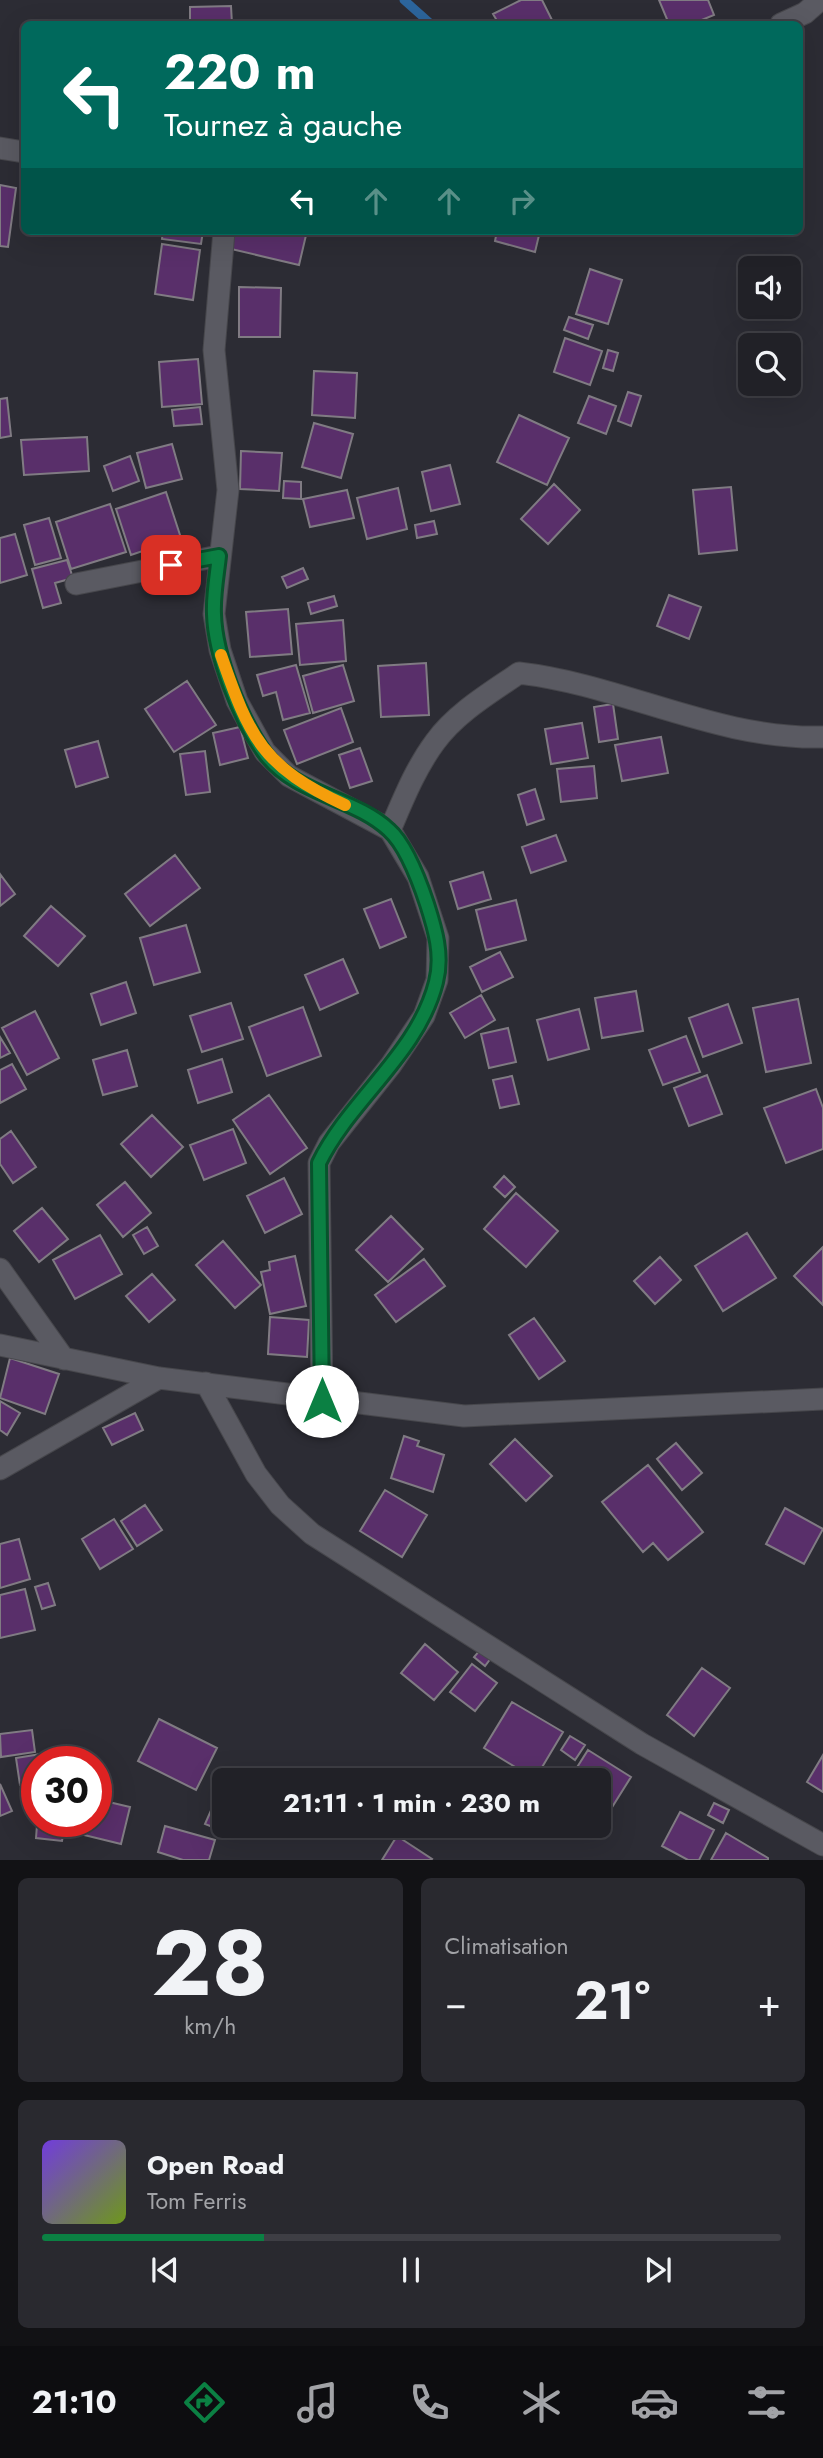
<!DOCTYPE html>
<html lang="fr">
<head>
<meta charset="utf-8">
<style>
  :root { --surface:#212127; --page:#29292f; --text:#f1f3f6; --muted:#a2a3a7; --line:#3e3e44; --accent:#0b8043 }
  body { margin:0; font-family:Jost,sans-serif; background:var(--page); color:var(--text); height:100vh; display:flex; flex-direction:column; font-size:26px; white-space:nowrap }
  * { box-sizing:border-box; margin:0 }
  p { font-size:23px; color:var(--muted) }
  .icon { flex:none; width:38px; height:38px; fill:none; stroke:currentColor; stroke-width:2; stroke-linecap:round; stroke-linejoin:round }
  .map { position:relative; height:1860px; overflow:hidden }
  .panel { display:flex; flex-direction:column; gap:18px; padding:18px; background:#121215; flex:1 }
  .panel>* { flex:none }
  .top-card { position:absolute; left:21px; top:21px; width:782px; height:214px; border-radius:10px; box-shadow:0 7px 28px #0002,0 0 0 2px var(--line); background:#00695c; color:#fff; overflow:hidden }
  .controls { position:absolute; left:738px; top:256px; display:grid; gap:14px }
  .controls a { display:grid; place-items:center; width:63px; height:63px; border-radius:10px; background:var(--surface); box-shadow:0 7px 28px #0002,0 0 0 2px var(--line); font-size:35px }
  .speed { position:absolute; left:21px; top:1746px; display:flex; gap:14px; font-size:35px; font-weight:700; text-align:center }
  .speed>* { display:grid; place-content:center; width:91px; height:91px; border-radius:50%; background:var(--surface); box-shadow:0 7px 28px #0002,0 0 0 2px var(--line); line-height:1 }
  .speed .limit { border:10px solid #d22; background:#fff; color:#111 }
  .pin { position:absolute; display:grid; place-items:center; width:60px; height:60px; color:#fff; margin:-30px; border-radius:14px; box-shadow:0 4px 10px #0006 }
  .me { position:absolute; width:77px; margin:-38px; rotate:0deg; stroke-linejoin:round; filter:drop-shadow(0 0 5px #0008) }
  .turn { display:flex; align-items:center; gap:24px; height:147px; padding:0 28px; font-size:32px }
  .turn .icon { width:91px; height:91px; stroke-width:2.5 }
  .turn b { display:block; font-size:49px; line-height:60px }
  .lanes { display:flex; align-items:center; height:66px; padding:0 28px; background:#0003; justify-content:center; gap:35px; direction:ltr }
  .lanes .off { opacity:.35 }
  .big { font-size:52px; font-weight:700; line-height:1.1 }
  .panel .card { flex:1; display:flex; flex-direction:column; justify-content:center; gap:10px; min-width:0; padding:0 24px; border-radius:10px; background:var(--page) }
  .panel .dial { align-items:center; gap:0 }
  .dial b { font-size:91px; line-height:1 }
  .song { display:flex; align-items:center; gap:21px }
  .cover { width:84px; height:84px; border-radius:10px; background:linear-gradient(135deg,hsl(260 70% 55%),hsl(80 70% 35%)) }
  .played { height:7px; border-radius:4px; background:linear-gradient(90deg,var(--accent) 30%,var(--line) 30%) }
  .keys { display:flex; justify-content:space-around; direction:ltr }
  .heat { display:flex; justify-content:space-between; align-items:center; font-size:38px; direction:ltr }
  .panel .tiles { flex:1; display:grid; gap:18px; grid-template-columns:1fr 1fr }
  .card:last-child { grid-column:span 2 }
  .trip { position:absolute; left:212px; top:1768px; width:399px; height:70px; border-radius:10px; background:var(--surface); box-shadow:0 7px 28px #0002,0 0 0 2px var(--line); font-weight:700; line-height:70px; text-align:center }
  .menu { display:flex; height:112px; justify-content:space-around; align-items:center; background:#0d0d10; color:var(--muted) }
  .menu .icon { width:49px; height:49px }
  .menu .on { color:var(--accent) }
  .menu b { font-size:32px; color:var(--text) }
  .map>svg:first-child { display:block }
</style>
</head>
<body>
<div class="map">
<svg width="823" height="1860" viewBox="0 0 823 1860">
  <rect width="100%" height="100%" fill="#2c2c34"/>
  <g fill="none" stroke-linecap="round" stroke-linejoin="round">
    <path stroke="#2c659c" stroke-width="9" d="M404,0L431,24"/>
  </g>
  <path fill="#592f6a" stroke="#807b83" stroke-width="2" d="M521,0H542L554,24H499L493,14Z
    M659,0H708L714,15L692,24H669Z
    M231,6L232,24H190V7Z
    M0,185L16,188L8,247L0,246Z
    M163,231H203L201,244L162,239Z
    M231,231H307L299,265L227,248Z
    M497,231H540L535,252L495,241Z
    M162,244L200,250L193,300L155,294Z
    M590,269L622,280L608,324L576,314Z
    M239,287L281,288L280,337H239Z
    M569,317L593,325L588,339L564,330Z
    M565,338L602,351L590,385L554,372Z
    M608,350L618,353L613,371L603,368Z
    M198,359L202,404L162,407L159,362Z
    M314,371L357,373L355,418L312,415Z
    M628,392L641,396L631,426L618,421Z
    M589,396L616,406L606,434L578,423Z
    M7,398L11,436L0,438V399Z
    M200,407L202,424L174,426L172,410Z
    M519,415L569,438L547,485L497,462Z
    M314,423L353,434L341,478L302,467Z
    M87,437L89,471L24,475L21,440Z
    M172,444L182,479L146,488L137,453Z
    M241,451L282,453L279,491L240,489Z
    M130,456L139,481L113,491L104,466Z
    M450,465L460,504L431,511L422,472Z
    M284,481L301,482V499L283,498Z
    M554,484L580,510L548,544L521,519Z
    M731,487L737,550L699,554L693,490Z
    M398,488L407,529L367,539L357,498Z
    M347,490L354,518L310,527L303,499Z
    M166,492L181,538L131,555L116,509Z
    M110,504L126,552L71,569L56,522Z
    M49,518L61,558L35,565L24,525Z
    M434,521L437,534L417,538L415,525Z
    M15,534L27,575L0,583V538Z
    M67,560L73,578L55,583L61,603L43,608L32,569Z
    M303,568L308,579L287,588L282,577Z
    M669,595L701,607L689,639L657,626Z
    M334,596L337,606L311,614L308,603Z
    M288,609L292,654L250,657L246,612Z
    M343,620L346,661L300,665L296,624Z
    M426,663L429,715L381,717L378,666Z
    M296,665L310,713L283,720L276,692L263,696L257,675Z
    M343,665L354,701L313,713L303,676Z
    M187,681L216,725L174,752L145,709Z
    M613,704L618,739L599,742L594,707Z
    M341,708L353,742L297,764L284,730Z
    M582,723L588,758L551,764L545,729Z
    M240,727L248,758L220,765L213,733Z
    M661,737L668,773L622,781L615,745Z
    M98,741L108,777L76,787L65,750Z
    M360,748L372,781L350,788L339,755Z
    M205,751L210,792L186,795L180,754Z
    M594,766L597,798L561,802L557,769Z
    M535,789L544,819L527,825L518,795Z
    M556,835L566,861L531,873L522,847Z
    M175,855L200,888L150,926L125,894Z
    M483,872L491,899L458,909L450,882Z
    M0,874L15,894L0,906Z
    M391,899L406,937L380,948L364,909Z
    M516,900L526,940L486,950L476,910Z
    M51,906L85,936L58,966L24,936Z
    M186,925L200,972L154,985L140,938Z
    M500,952L513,977L482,992L470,967Z
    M343,959L358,993L320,1010L305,975Z
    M126,982L136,1013L101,1025L91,994Z
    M636,991L643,1031L602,1038L595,998Z
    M481,995L495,1020L465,1038L450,1013Z
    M798,999L811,1063L766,1072L753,1008Z
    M231,1003L243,1039L202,1052L190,1016Z
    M728,1004L742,1043L703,1057L689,1018Z
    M303,1007L321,1056L267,1076L249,1027Z
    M579,1009L589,1049L548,1060L537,1020Z
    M35,1011L59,1058L27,1075L2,1028Z
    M508,1028L516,1062L489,1068L481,1034Z
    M686,1036L700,1072L663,1085L649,1050Z
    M0,1037L10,1053L0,1058Z
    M127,1050L137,1086L103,1095L93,1060Z
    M222,1059L232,1092L198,1103L188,1070Z
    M12,1064L26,1089L0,1103V1070Z
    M707,1075L722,1114L689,1126L674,1088Z
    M512,1076L519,1104L500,1108L493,1080Z
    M816,1089L823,1108V1149L786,1163L764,1108Z
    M269,1095L307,1148L270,1174L233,1120Z
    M152,1115L183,1147L151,1177L121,1144Z
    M233,1129L246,1163L204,1180L190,1145Z
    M11,1131L36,1167L13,1183L0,1164V1139Z
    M504,1176L515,1187L505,1197L494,1187Z
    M284,1178L302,1214L265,1233L247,1196Z
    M125,1182L151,1213L123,1237L97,1205Z
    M516,1193L558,1231L526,1267L484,1229Z
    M42,1208L68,1239L39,1262L14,1231Z
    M391,1216L423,1249L388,1282L356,1250Z
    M147,1227L158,1246L144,1254L133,1235Z
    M747,1233L776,1278L723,1311L695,1266Z
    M100,1235L122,1274L75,1299L53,1260Z
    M223,1241L261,1285L235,1308L196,1265Z
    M823,1247V1305L794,1276Z
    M295,1256L306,1306L270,1314L261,1272L270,1270L269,1262Z
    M660,1257L681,1280L655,1304L634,1281Z
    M424,1259L445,1286L396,1322L375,1295Z
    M152,1274L175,1300L149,1322L126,1296Z
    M270,1317L309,1320L307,1357L268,1354Z
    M534,1318L565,1361L539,1379L509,1335Z
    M10,1358L59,1374L45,1414L0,1398Z
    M0,1401L20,1413L7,1435L0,1430Z
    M135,1413L143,1430L112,1445L103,1428Z
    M404,1436L419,1441L417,1446L444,1455L433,1492L391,1478Z
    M515,1439L552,1476L526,1501L490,1464Z
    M676,1443L702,1473L682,1490L657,1459Z
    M648,1465L703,1532L668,1560L653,1543L643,1552L602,1502Z
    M385,1490L427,1515L402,1557L360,1531Z
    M145,1505L162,1530L137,1546L121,1521Z
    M785,1508L823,1529L804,1564L766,1544Z
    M114,1519L133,1549L100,1569L82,1539Z
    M19,1539L30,1579L0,1588V1544Z
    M48,1583L55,1605L42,1609L35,1587Z
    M25,1589L35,1630L0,1638V1595Z
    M425,1644L458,1672L434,1700L401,1673Z
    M480,1650L491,1658L485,1666L474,1657Z
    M472,1664L497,1683L475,1711L450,1692Z
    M702,1668L730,1688L694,1736L667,1715Z
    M512,1702L563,1732L535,1779L484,1748Z
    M159,1719L217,1748L196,1790L138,1761Z
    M32,1730L35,1752L1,1757L0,1734Z
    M570,1736L585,1745L575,1760L561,1750Z
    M588,1750L631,1777L604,1820L598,1816V1780H569Z
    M41,1754L42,1762H37V1783L20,1785L16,1758Z
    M823,1755V1792L807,1782Z
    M0,1784L12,1811L0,1816Z
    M31,1788H37V1816H31Z
    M96,1799L130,1807L121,1844L80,1834L83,1822H96Z
    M216,1799L224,1802V1807L215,1828L205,1824Z
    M714,1803L729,1810L723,1823L708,1815Z
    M680,1812L714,1830L699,1860H688L662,1846Z
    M37,1825L64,1829L62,1841L36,1838Z
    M165,1826L215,1840L209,1860H183L158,1852Z
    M726,1833L768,1858V1860H711Z
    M397,1836L432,1859L431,1860H382Z"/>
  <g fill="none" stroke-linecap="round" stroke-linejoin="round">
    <defs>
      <path id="minor" d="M781,24L805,13L820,0
        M0,148L24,152
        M224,231L214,350L228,490L214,614L220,650L237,701L265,752L289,776L390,830L418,877L438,938L437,980L424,1016L391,1065L329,1143L319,1163L322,1401
        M76,584L219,556
        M390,830C403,800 415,769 435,742C456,713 490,693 519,673C623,685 717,740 823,737
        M0,1269L64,1359
        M0,1345L159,1378L464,1416L823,1399
        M206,1383L256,1474L280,1505L312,1534L642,1744L823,1845
        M0,1469L159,1378"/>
    </defs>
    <use href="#minor" stroke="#47474c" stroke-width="23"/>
    <use href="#minor" stroke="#5a5a62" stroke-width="21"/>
  </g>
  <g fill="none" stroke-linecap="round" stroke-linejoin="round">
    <defs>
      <path id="route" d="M171,565L219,556C217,575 213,595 214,614C215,655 240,718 264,752C295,795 354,797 389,830C406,845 420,883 427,904C435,929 443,955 436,982C418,1054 350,1099 319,1163L322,1401"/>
    </defs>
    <use href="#route" stroke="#07532c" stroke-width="18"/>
    <use href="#route" stroke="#0b8043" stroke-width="12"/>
    <path stroke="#f59e0b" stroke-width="12" d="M221,655C250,739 263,767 345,805"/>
  </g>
</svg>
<div class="controls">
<a><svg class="icon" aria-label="sound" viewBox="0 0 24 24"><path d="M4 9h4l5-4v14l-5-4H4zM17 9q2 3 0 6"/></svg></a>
<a><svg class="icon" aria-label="search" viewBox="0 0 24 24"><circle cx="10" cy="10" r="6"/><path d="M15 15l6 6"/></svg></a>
</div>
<div class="speed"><div class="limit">30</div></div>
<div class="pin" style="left:171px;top:565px;background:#d93025"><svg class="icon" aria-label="arrive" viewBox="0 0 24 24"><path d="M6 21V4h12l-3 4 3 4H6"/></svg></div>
<svg class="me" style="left:322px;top:1401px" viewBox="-20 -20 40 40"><circle r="19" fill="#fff"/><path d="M0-13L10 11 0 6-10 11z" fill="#0b8043"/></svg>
<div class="trip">21:11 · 1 min · 230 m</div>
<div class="top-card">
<div class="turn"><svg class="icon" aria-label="left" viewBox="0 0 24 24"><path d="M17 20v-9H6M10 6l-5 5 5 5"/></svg><div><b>220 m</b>Tournez à gauche</div></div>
<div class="lanes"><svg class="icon" aria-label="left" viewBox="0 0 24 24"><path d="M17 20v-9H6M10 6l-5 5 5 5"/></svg><svg class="icon off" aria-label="ahead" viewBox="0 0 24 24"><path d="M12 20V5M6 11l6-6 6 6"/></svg><svg class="icon off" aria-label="ahead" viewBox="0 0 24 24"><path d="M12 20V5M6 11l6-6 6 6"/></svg><svg class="icon off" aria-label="right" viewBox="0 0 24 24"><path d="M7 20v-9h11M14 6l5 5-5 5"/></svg></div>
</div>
</div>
<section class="panel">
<div class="tiles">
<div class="card dial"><b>28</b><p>km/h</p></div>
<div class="card"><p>Climatisation</p>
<div class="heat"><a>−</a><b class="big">21°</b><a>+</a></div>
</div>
<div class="card">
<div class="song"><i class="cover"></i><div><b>Open Road</b><p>Tom Ferris</p></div></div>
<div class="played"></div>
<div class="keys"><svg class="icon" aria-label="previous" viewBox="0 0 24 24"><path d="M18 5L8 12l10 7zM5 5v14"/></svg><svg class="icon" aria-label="pause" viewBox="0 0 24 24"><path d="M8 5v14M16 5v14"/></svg><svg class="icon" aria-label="next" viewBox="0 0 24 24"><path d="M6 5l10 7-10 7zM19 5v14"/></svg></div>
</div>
</div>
</section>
<nav class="menu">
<b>21:10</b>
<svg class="icon on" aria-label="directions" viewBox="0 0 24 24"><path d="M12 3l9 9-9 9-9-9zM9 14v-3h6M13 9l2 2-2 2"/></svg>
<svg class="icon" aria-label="music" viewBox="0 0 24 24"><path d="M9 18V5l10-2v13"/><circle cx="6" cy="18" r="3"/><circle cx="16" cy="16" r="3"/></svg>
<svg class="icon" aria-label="phone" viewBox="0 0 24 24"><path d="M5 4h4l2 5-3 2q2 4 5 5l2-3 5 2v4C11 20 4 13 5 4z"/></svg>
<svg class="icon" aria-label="climate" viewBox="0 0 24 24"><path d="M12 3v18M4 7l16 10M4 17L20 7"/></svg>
<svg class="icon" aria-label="car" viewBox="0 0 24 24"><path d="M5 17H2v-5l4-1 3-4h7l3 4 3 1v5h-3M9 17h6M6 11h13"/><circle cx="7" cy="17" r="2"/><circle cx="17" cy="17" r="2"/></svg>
<svg class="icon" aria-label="filters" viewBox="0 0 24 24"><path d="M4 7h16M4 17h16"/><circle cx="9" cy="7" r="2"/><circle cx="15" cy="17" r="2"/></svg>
</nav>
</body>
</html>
